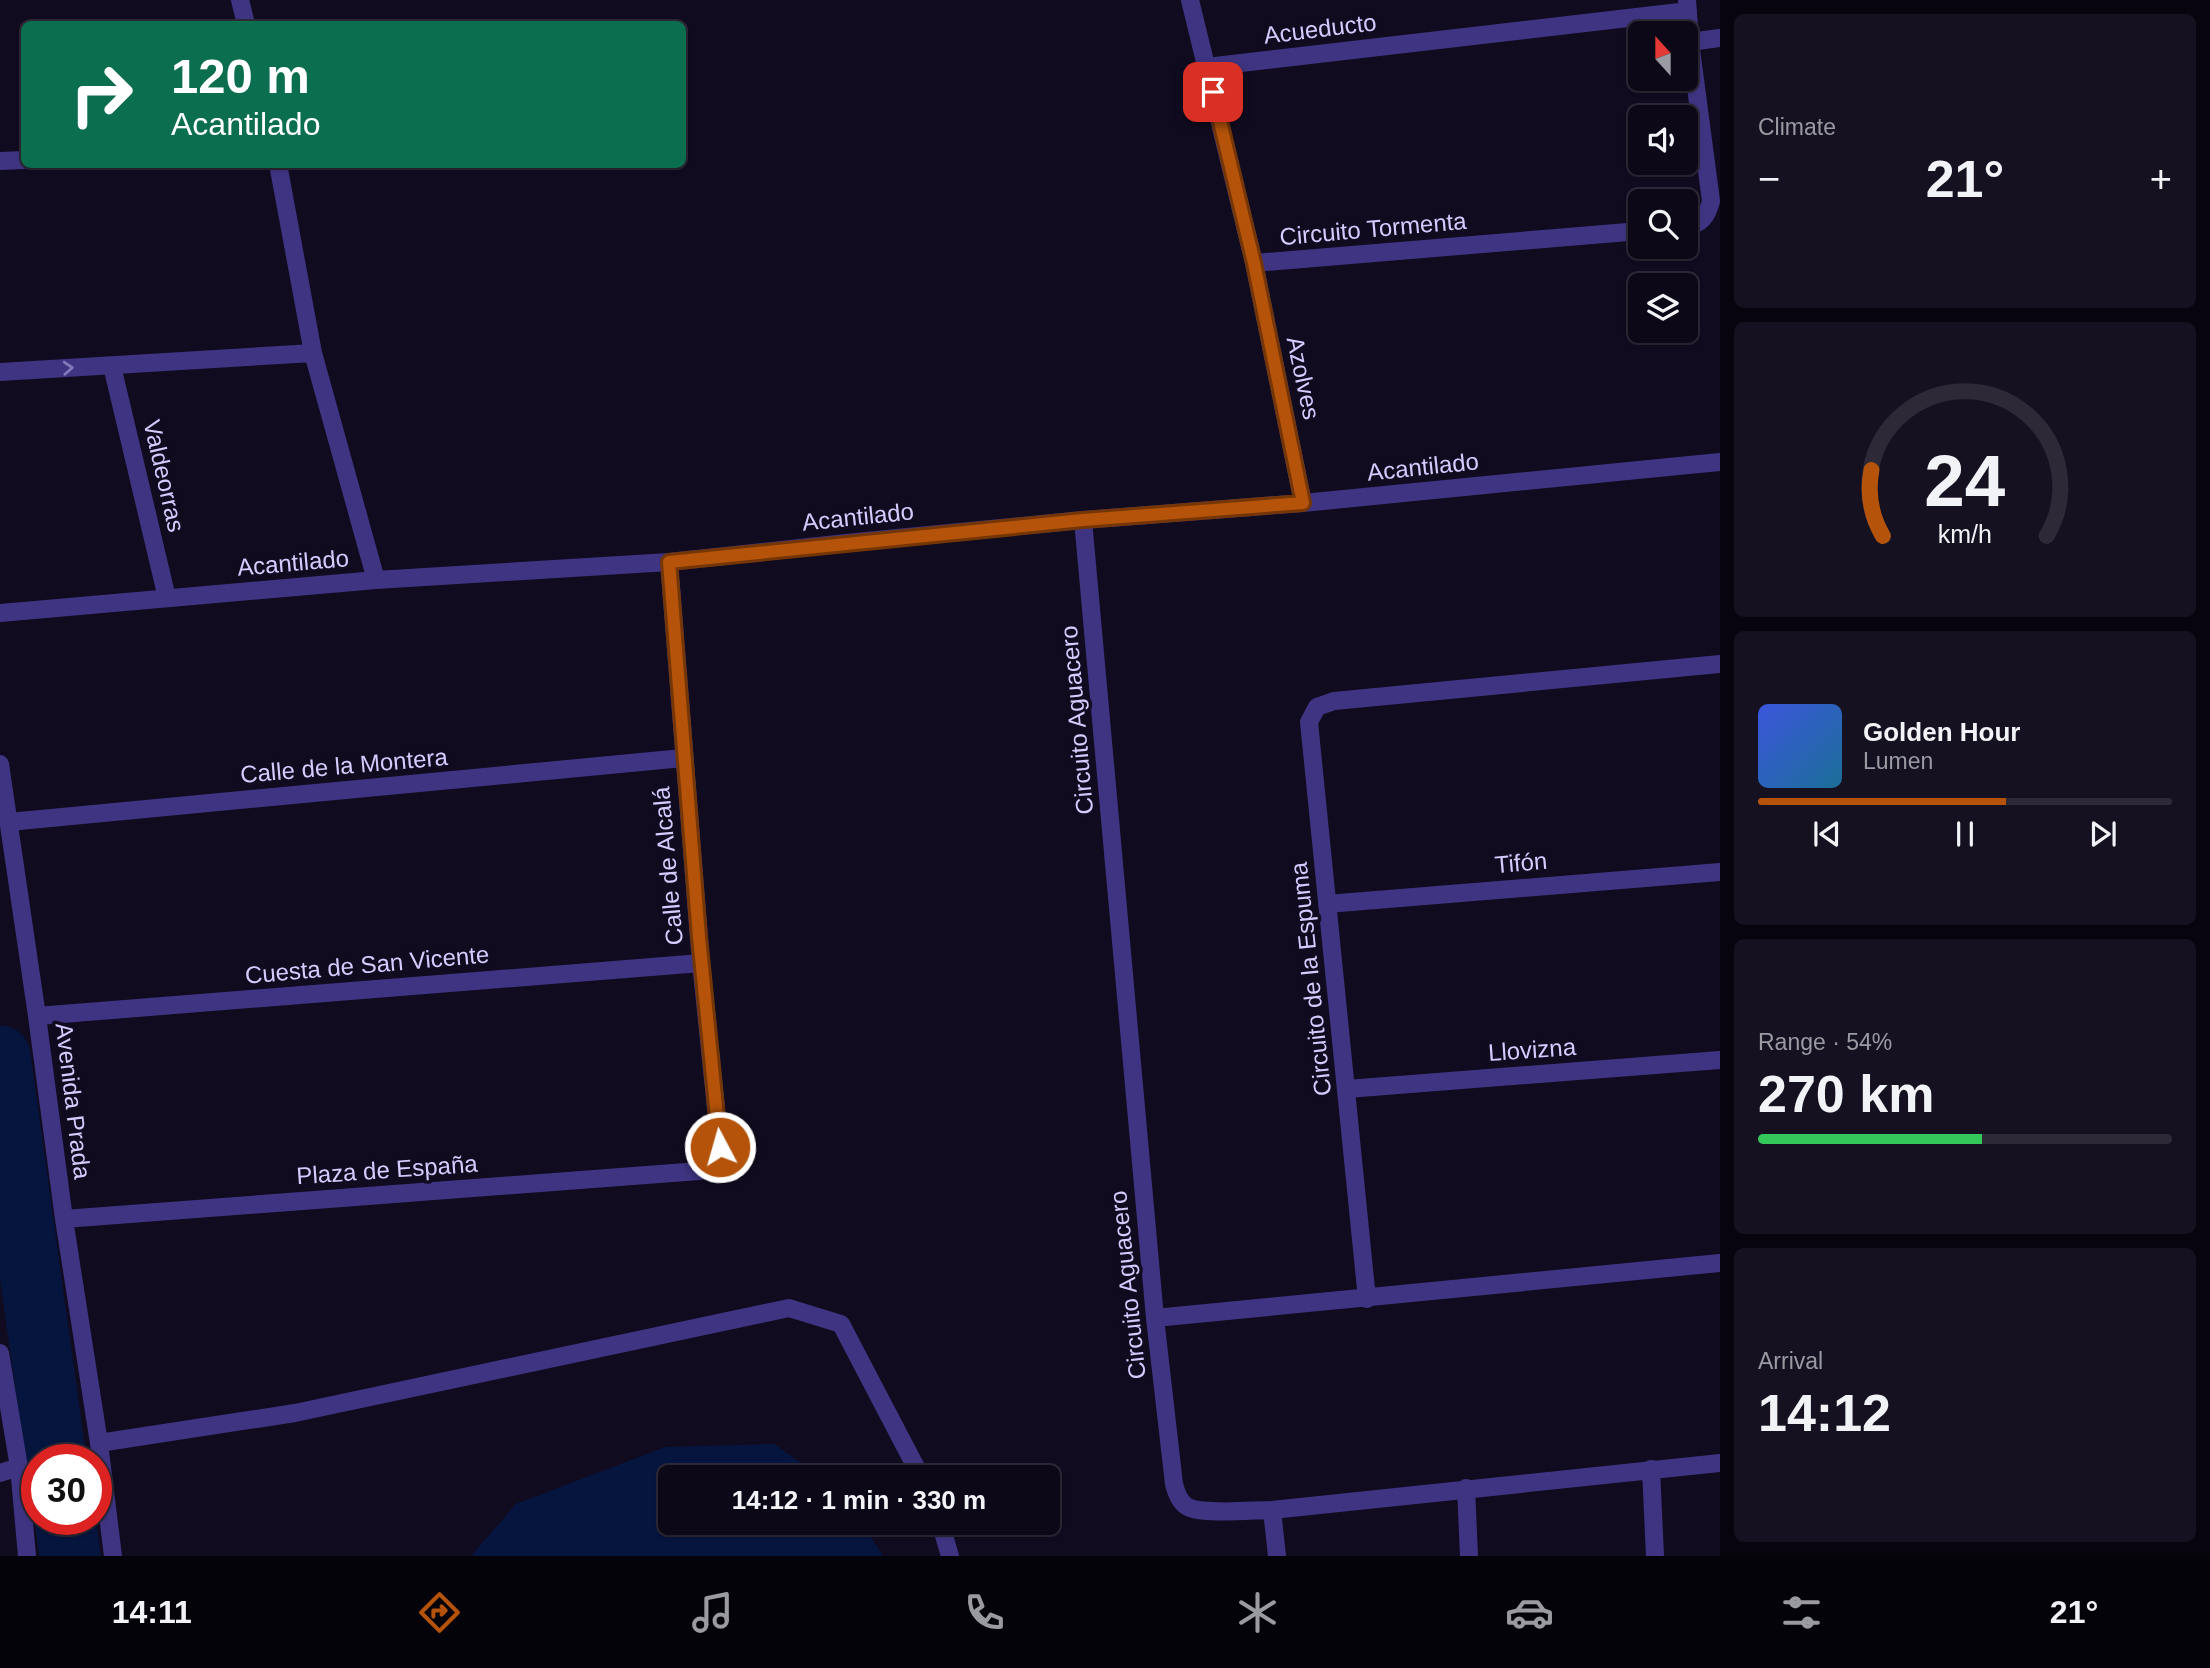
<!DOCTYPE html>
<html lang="en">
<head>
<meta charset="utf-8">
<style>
  :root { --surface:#0d0818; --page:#161121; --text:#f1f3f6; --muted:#9a9aa2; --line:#2d2937; --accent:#b45309 }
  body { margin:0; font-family:Helvetica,sans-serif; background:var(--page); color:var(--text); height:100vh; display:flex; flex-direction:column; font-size:26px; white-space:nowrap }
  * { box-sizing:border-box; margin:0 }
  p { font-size:23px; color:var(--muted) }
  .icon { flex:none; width:38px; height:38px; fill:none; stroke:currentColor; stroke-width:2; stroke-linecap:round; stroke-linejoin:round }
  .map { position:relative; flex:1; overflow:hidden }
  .side { display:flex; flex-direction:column; gap:14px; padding:14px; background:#07040d; width:490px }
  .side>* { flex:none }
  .guide { position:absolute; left:21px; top:21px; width:665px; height:147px; border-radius:10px; box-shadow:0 2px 5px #0004,0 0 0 2px var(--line); background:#0b6e4f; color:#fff; overflow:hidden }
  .needle { width:46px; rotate:339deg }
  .tools { position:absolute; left:1628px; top:21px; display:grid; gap:14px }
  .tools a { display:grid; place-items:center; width:70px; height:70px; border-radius:10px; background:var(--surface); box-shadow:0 2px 5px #0004,0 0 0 2px var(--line); font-size:35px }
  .speed { position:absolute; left:21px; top:1444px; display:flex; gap:14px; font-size:35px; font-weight:700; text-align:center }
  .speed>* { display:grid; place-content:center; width:91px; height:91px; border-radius:50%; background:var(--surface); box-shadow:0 2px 5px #0004,0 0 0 2px var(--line); line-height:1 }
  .speed .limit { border:10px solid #d22; background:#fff; color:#111 }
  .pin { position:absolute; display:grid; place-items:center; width:60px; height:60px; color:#fff; margin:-30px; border-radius:14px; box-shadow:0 4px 10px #0006 }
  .me { position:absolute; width:77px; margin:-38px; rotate:354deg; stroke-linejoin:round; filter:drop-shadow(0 0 5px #0008) }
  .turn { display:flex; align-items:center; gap:24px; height:147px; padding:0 35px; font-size:32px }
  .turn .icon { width:91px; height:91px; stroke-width:2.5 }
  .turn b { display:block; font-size:49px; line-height:60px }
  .big { font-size:52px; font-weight:700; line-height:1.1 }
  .side .widget { flex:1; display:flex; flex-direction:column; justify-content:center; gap:10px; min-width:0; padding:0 24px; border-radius:10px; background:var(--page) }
  .side .dial { align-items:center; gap:0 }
  .dial svg { height:182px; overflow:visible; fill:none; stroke:var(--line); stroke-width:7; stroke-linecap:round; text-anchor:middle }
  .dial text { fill:var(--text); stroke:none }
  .song { display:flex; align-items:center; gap:21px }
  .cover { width:84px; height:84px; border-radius:10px; background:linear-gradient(135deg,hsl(230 70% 55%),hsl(200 70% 35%)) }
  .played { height:7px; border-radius:4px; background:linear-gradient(90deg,var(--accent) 60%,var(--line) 60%) }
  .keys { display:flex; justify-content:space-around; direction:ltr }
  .heat { display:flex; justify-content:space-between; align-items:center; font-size:38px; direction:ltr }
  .charge { height:10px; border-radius:5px; background:linear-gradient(90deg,#34c759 54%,var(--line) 0) }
  .trip { position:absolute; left:658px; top:1465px; width:402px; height:70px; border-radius:10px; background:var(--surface); box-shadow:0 2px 5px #0004,0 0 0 2px var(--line); font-weight:700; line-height:70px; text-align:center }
  .menu { display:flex; height:112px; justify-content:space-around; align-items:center; background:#05030a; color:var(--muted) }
  .menu .icon { width:49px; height:49px }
  .menu .current { color:var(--accent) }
  .menu b { font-size:32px; color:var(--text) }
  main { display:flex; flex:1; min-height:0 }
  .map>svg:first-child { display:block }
</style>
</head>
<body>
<main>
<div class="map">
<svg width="1720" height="1556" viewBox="0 0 1720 1556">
  <rect width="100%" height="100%" fill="#110b20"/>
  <path fill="#06153e" d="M774,1444L821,1477H670V1522L861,1523L883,1556H471L516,1504L665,1447Z"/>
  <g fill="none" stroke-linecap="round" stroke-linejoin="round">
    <path stroke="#06153e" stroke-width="61" d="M0,1056L56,1460
      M65,1519L70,1556"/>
    <path stroke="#3e3482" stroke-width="18" d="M240,0L246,24
      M1190,0L1254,263L1303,503
      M1690,42L1720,38
      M1207,67L1688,11
      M0,161L24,160
      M278,164L313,353L376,580
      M1685,227C1701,224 1707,217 1711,201L1690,42L1687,0
      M1254,263L1640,231
      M112,366L167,598
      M0,372L313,353
      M1083,520L1155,1318L1174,1484C1176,1492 1180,1503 1188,1507C1203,1515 1254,1510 1272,1510L1720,1463
      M0,613L376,580L669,562L846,543L1083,520L1303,503L1720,462
      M0,764L37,1016L64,1219L99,1443L113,1556
      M9,822L683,758
      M1327,904L1720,872
      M37,1016L701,963
      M1347,1089L1720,1060
      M64,1219L699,1171L712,1165L720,1147L701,963L669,562
      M1367,1299L1309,722L1317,707L1334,701L1720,664
      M1155,1318L1720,1263
      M0,1353L19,1467L27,1556
      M99,1443L295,1413L789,1308L841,1324L921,1477
      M1651,1469L1655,1556
      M0,1473L19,1467
      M1466,1488L1469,1556
      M1272,1510L1277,1556
      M940,1522L950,1556"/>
  </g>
  <defs><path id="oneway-chevron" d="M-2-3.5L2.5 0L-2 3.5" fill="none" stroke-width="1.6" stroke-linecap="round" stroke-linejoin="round" transform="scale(1.75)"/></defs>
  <use stroke="#8278ba" href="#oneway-chevron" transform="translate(68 368) rotate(-3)"/>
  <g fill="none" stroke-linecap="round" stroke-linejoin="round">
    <defs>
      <path id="route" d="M720,1147L699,937L669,562L1083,520L1303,503L1254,263L1213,92"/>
    </defs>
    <use href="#route" stroke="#753606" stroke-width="18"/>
    <use href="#route" stroke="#b45309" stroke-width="12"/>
  </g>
  <g text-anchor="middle" stroke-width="7" stroke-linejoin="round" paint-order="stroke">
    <g font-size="24" fill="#d6cbff" stroke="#110b20">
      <text transform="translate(1320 29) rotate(-7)" y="8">Acueducto</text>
      <text transform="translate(1373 229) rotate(-5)" y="8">Circuito Tormenta</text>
      <text transform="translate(1303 378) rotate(78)" y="8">Azolves</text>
      <text transform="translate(1423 467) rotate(-6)" y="8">Acantilado</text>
      <text transform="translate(164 476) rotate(77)" y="8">Valdeorras</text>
      <text transform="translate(858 517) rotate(-6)" y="8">Acantilado</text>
      <text transform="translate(293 563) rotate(-5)" y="8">Acantilado</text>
      <text transform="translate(1077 720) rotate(-95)" y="8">Circuito Aguacero</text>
      <text transform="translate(344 766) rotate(-5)" y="8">Calle de la Montera</text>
      <text transform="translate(1521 863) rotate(-5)" y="8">Tifón</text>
      <text transform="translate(668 866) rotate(-95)" y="8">Calle de Alcalá</text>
      <text transform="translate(367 965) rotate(-5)" y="8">Cuesta de San Vicente</text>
      <text transform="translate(1311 979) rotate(-96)" y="8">Circuito de la Espuma</text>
      <text transform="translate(1532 1050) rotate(-4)" y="8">Llovizna</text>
      <text transform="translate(73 1101) rotate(83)" y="8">Avenida Prada</text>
      <text transform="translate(387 1170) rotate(-4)" y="8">Plaza de España</text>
      <text transform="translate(1128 1285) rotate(-96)" y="8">Circuito Aguacero</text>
    </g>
  </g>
</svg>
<div class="tools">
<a><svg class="needle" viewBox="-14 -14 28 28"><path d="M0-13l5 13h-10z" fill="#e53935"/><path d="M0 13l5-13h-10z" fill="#9a9aa2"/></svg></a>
<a><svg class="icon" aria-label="sound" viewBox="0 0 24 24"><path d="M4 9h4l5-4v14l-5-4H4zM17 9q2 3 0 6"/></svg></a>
<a><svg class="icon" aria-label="search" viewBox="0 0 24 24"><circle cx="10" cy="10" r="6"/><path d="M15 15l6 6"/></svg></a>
<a><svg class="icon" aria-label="layers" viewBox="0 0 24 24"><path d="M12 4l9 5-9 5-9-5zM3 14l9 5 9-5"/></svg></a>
</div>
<div class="speed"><div class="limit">30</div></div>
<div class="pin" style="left:1213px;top:92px;background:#d93025"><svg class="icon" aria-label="arrive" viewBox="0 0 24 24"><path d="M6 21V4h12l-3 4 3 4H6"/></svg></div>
<svg class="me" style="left:720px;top:1147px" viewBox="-20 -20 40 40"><circle r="17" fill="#b45309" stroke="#fff" stroke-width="3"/><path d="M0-11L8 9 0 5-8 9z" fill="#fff"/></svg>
<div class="trip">14:12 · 1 min · 330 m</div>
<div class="guide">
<div class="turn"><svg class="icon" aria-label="right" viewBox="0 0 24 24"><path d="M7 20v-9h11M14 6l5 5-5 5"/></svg><div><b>120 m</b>Acantilado</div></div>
</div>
</div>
<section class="side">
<div class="widget"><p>Climate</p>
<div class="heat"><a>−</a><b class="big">21°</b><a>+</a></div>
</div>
<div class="widget dial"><svg viewBox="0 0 100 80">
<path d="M14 69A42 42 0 1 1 86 69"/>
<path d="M14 69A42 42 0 0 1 9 40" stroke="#b45309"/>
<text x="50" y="56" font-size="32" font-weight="700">24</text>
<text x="50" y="72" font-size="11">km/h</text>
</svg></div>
<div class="widget">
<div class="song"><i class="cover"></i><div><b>Golden Hour</b><p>Lumen</p></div></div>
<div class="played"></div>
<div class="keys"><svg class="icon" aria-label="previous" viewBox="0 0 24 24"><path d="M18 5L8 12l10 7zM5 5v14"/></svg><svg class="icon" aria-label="pause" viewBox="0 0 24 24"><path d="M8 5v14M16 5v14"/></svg><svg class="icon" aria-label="next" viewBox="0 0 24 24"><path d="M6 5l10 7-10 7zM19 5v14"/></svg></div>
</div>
<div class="widget"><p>Range · 54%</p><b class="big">270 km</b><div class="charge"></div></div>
<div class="widget"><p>Arrival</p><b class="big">14:12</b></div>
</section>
</main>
<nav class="menu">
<b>14:11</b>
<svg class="icon current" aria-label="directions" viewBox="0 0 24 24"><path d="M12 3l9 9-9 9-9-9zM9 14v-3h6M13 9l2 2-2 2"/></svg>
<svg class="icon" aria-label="music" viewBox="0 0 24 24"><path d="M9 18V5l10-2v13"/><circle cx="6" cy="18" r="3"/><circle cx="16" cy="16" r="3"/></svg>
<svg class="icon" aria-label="phone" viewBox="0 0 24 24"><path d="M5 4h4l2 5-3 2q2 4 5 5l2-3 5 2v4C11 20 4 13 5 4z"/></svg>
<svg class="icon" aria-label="climate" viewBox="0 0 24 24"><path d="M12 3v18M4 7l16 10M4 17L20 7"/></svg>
<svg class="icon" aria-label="car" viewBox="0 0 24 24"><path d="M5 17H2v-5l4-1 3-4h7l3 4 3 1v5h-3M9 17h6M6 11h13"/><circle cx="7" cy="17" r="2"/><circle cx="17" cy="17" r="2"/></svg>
<svg class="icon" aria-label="filters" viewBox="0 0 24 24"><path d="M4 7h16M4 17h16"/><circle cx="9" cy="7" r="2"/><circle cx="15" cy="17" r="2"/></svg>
<b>21°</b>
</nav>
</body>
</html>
